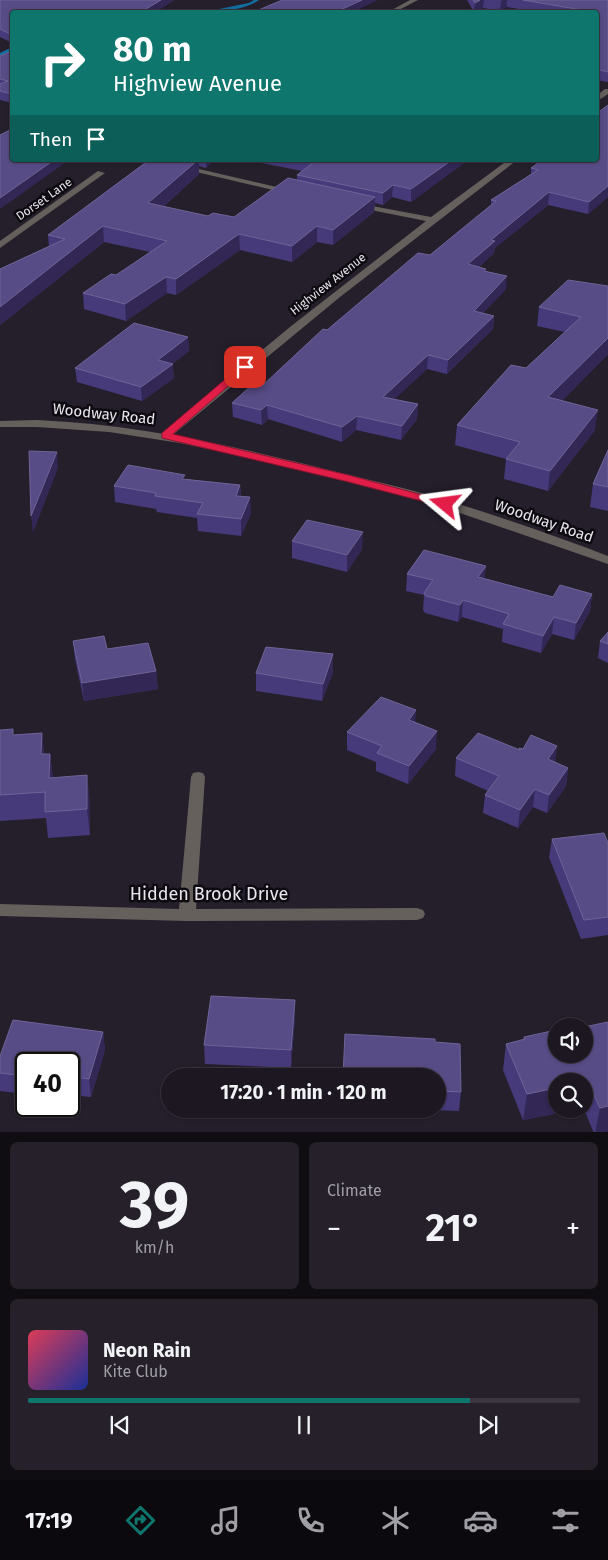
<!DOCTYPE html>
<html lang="en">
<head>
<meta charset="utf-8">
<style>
  :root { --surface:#1c1721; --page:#25202a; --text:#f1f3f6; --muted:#a09fa5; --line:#3a363f; --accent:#0f766e }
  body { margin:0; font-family:"Fira Sans",sans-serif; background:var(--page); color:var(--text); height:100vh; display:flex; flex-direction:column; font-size:19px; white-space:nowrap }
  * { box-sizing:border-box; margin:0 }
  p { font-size:16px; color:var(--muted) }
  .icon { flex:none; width:28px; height:28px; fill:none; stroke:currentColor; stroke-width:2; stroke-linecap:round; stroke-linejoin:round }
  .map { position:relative; height:1132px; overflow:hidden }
  .details { display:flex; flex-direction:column; gap:10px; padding:10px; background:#0f0d12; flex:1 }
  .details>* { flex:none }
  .guide { position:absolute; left:10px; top:10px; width:589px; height:152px; border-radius:5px; box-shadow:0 1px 4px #0004,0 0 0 1px var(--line); background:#0f766e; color:#fff; overflow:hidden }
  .buttons { position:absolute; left:548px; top:1018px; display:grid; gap:10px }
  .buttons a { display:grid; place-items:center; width:45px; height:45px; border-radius:50%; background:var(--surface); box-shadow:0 1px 4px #0004,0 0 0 1px var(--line); font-size:25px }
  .speed { position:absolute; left:15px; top:1052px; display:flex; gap:10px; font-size:25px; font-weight:700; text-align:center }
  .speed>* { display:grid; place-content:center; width:65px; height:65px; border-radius:50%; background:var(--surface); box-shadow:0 1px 4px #0004,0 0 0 1px var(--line); line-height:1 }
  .speed .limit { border:2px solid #111; border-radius:8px; background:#fff; color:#111 }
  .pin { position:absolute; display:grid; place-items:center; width:42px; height:42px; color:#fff; margin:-21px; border-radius:10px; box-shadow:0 2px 8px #0006 }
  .me { position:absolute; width:55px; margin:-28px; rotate:286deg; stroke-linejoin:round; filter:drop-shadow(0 0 4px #0008) }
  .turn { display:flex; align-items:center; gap:18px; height:105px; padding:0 20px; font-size:22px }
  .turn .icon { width:65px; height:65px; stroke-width:2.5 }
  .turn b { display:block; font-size:35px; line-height:42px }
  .then { display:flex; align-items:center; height:48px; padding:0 20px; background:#0003; gap:10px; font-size:19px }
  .big { font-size:38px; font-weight:700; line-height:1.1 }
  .details .tile { flex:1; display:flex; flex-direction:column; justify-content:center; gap:8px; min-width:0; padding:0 18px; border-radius:8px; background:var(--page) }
  .details .dial { align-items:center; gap:0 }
  .dial b { font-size:65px; line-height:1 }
  .song { display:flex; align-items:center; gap:15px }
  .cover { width:60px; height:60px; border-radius:8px; background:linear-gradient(135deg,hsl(350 70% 55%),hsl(230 70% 35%)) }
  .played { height:5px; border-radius:2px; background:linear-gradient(90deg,var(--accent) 80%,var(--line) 80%) }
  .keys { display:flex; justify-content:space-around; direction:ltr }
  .heat { display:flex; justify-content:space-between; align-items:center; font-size:28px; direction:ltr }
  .details .tiles { flex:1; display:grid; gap:10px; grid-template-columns:1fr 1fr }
  .tile:last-child { grid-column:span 2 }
  .trip { position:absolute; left:161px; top:1068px; width:285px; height:50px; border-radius:25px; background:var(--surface); box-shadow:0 1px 4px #0004,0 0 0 1px var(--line); font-weight:700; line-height:50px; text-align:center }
  .dock { display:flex; height:80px; justify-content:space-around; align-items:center; background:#0b090d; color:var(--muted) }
  .dock .icon { width:35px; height:35px }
  .dock .current { color:var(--accent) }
  .dock b { font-size:22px; color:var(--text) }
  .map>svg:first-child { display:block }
</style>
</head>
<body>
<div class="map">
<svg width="608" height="1133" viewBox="0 0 608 1133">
  <rect width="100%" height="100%" fill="#251f2c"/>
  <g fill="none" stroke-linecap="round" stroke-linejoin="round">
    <path fill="#116fa2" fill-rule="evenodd" d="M254,0H259C249,8 217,14 204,12L249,3Z
      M10,48H12V51L0,56V53Z"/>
    <path fill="#65605b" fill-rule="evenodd" d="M410,0H418L395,12H388Z
      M605,89H608V94L596,102V96Z
      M145,160H160L294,191L290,194Z
      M508,160H517L340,297L169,438H161L159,436L161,434L290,327L426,221L356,207V203L431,217Z
      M98,171L105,173L0,248V241Z
      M198,772L203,773L205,777L196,909L417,908L423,910L425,914L423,918L417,920L187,921L0,916V904L179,909L191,777L193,773Z"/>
    <path fill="#65605b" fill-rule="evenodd" d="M37,420C128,424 216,442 305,464C347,475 390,484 433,496C492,514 550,534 608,556V564L425,501L251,458L180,443L109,432L37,427H0V421Z"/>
  </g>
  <path fill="#463a7a" d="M0,0H174L155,12H12V43L0,37Z
    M467,0H608V82L596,80V12H537L507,7L500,11L483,8L474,12Z
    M12,51V103L0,100V56Z
    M608,105V197L588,214L548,205L495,248L494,253L479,267L486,271L506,289L483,313L494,316L493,329L447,374L427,369L394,399L418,404L417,419L401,440L356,430L342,442L268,419L262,425L233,417L232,403L263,385L327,330L430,255L491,205V200L531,174V168L596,160Z
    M149,160H214L206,168L199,166V174L163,207L208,216L234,217L297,180V175L302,171L246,160H464V163L411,202L392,197L383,205L375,203L374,212L333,245L317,242L292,262L240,250L176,295L167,293L126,321L84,309L83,293L116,275L150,252L104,242L0,325V269L49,246L48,235Z
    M608,286V354L562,401L595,430L548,491L504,479L506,459L455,445L457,425L526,368L565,332L537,326L539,307Z
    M188,337L189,351L172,364L174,378L142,401L77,382L75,368Z
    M608,450V511L590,507L593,484Z
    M185,479L240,485L241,496L251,513L241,536L198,531L197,518L157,512L156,509L115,502L114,486Z
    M292,541L362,549L347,572L292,558Z
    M486,566L484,578L553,597L592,594L590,611L574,640L552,634L541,653L502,642L503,629L462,617L458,622L425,613L423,610L424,595L406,591L407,574Z
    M608,632V663L598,658L600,641Z
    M73,641L107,649L156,671L158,689L84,701L75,659Z
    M333,654V672L322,701L256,691V673Z
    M416,722L436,749L408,784L376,771V762L347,750V732Z
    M0,730L14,735L45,754H50L53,778L90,801V835L48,838L46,818L0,821Z
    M519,748L568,768L566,786L547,813L533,807L518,828L483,813L485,795L488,791L455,776L456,758L519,749Z
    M552,839L608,843V935L581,939L549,857Z
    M295,1019L291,1068L205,1064L204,1045Z
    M608,1022L601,1133H594L584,1109V1081L556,1109H579L523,1120L503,1070L506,1044L523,1040L524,1037L556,1054Z
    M103,1032L105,1050L91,1097L69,1095V1064H26V1094L0,1091V1056Z
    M435,1042L461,1092L459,1111L405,1109H438V1076Z"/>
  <path fill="#322755" d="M161,0H174L155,12H141Z
    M362,0H378L353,12H336Z
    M480,0H484L483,8L474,12L475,3Z
    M503,0H507V7L500,11L501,1Z
    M54,160H69L0,209V198Z
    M198,160H199V174L149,219L148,203Z
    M206,160H214L206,168Z
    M452,160H464V163L411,202V189Z
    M393,185L392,197L383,205V193Z
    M608,186V197L588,214L589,202Z
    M549,192L548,205L495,248L494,253L467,277L468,264L491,240Z
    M375,197L374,212L333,245V230Z
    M103,226L104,242L0,325V307Z
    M317,226V242L292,262V246Z
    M239,234L240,250L176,295V279Z
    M507,276L506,289L473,324L474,311Z
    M166,277L167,293L126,321L125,304Z
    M494,316L493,329L447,374L448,360Z
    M188,337L189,351L159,374L158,360Z
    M608,338V354L546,417L548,397Z
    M428,355L427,369L382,411L383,397Z
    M173,364L174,378L142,401L141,387Z
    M418,404L417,419L401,440L402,426Z
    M267,405L268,419L262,425L261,410Z
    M598,410L595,430L548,491L550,471Z
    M357,416L356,430L342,442V427Z
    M57,452L58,468L33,533L31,516Z
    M240,485L241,501L236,496Z
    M250,497L251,513L241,536V519Z
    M363,532L362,549L347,572V555Z
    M486,566L484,583L478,577Z
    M592,594L590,611L574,640L576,623Z
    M463,600L462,617L458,622L460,605Z
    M554,617L552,634L541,653L543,636Z
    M333,654V672L322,701L323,684Z
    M156,671L158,689L84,701L82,683Z
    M416,710L415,728L409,720Z
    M437,731L436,749L408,784L409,766Z
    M42,733L45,758L41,754Z
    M557,746L555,764L548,759Z
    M50,754L53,779L49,778Z
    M568,768L566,786L547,813L549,795Z
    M87,775L90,801V835L87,809Z
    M535,789L533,807L518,828L520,810Z
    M295,1000V1019L291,1068V1050Z
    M103,1032L105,1050L91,1097L89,1079Z
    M588,1082L584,1106V1083Z
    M556,1088V1109H579L523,1120L527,1094Z
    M608,1106V1131L601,1133H595L600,1108Z"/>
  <path fill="#584c86" stroke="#6e6496" d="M0,0H161L141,12H12V35L0,29Z
    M282,0H362L336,12H254Z
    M473,0H480L475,3Z
    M523,0H608V72L596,69V12H586L588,11Z
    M12,51V94L0,91V84L8,81L0,79V56Z
    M608,105V186L589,202L549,192L491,240L495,241L468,264L486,269L484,271L507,276L474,311L494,316L448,360L428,355L383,397L418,404L402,426L357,416L342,427L267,405L261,410L232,403L255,382L263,385L323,329L327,330L418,253L430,255L496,201L491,200L538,170L531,168L542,160H596V114Z
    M12,129V160H54L0,198V135Z
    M149,160H198L148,203L208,216L213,213L234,217L288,178L375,197L333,230L317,226L292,246L239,234L176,279L166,277L125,304L83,293L111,274L116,275L167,241L103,226L0,307V269L65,239L48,235Z
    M305,160H452L411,189L393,185L383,193L297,175L314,162Z
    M568,280L608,286V338L548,397L598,410L550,471L506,459L520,442L457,425L511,365L526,368L581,317L539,307Z
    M134,323L188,337L158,360L173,364L141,387L75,368Z
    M608,450V487L593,484Z
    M29,451L57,452L31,516Z
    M128,465L185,475L182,479L240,485L236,496L250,497L241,519L197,514L203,503L155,496L156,493L114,486Z
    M307,520L363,532L347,555L292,541Z
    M424,550L486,566L478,577L553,597L560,585L592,594L576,623L554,617L543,636L503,624L509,614L463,600L460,605L426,596L424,593L433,580L407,574Z
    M608,632V644L600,641Z
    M104,636L107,649L148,643L156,671L82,683L73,641Z
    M266,647L333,654L323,684L256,673Z
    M381,697L416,710L409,720L437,731L409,766L377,753L382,746L347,732Z
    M13,729V735L42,733L41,754H50L49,778L87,775V809L45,812V792L0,795V730Z
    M478,733L520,750L519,748L523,749L531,735L557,746L548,759L568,768L549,795L535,789L520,810L485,795L499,776L456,758Z
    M604,833L608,843V917L584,920L552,839Z
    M211,996L295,1000L291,1050L204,1045Z
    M13,1020L103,1032L89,1079L69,1076V1064H26V1076L0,1073V1056Z
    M608,1022V1106L600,1108L588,1082L584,1083V1081H556V1088L527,1094L506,1044L525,1039L524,1037L556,1030V1054H584V1027Z
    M345,1034L435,1039V1042L460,1044L461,1092L438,1091V1076H343Z"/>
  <path fill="#e11d48" stroke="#92132f" d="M242,365L250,367L173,434L348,475L449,502L450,504L445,507L345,481L162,438V433Z"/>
  <g text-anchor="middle" stroke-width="5" stroke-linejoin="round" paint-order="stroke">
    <g font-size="12" fill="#e9e5ee" stroke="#0d0a10">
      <text transform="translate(44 199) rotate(-35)" y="4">Dorset Lane</text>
      <text transform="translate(328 284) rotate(-38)" y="4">Highview Avenue</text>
    </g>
    <g font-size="15" fill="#e9e5ee" stroke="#0d0a10">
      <text transform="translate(104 414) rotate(6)" y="5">Woodway Road</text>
      <text transform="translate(544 521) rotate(19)" y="5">Woodway Road</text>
    </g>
    <g font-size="18" fill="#e9e5ee" stroke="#0d0a10">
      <text x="209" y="900">Hidden Brook Drive</text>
    </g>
  </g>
</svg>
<div class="buttons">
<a><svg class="icon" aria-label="sound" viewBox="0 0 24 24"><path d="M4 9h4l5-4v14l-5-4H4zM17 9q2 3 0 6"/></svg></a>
<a><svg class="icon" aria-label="search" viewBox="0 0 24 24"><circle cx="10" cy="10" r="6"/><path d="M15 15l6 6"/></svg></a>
</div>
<div class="speed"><div class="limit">40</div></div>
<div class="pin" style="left:245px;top:367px;background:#d93025"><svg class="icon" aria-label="arrive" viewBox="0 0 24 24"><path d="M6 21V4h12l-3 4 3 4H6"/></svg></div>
<svg class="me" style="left:445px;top:504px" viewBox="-20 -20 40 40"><path d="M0-17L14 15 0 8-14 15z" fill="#e11d48" stroke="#fff" stroke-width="4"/></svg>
<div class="trip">17:20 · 1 min · 120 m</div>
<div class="guide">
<div class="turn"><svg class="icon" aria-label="right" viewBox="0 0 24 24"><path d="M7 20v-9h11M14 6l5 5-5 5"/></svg><div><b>80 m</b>Highview Avenue</div></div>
<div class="then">Then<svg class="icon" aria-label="arrive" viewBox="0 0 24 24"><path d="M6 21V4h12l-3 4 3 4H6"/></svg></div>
</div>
</div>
<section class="details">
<div class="tiles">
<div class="tile dial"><b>39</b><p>km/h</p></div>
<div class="tile"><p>Climate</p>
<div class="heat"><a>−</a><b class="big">21°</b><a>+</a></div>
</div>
<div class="tile">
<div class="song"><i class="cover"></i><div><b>Neon Rain</b><p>Kite Club</p></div></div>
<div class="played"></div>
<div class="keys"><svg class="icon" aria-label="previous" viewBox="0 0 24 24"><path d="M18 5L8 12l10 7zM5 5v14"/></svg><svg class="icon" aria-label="pause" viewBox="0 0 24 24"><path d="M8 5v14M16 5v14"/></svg><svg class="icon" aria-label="next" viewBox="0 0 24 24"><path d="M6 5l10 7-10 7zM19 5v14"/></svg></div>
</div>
</div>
</section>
<nav class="dock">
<b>17:19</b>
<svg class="icon current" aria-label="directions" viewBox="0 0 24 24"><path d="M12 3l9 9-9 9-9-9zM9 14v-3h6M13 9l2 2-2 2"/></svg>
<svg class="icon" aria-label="music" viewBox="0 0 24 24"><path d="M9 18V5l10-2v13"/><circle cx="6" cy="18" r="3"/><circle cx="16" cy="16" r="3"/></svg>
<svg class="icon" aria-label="phone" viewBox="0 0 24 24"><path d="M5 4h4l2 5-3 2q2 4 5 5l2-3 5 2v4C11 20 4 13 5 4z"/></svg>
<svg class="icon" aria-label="climate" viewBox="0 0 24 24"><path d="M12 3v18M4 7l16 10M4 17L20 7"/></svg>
<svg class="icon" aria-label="car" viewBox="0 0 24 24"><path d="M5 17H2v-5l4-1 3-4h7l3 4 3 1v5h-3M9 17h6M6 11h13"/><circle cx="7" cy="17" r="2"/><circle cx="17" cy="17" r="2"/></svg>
<svg class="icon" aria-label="filters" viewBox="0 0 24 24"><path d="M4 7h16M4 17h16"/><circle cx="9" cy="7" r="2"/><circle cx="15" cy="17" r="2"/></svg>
</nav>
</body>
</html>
